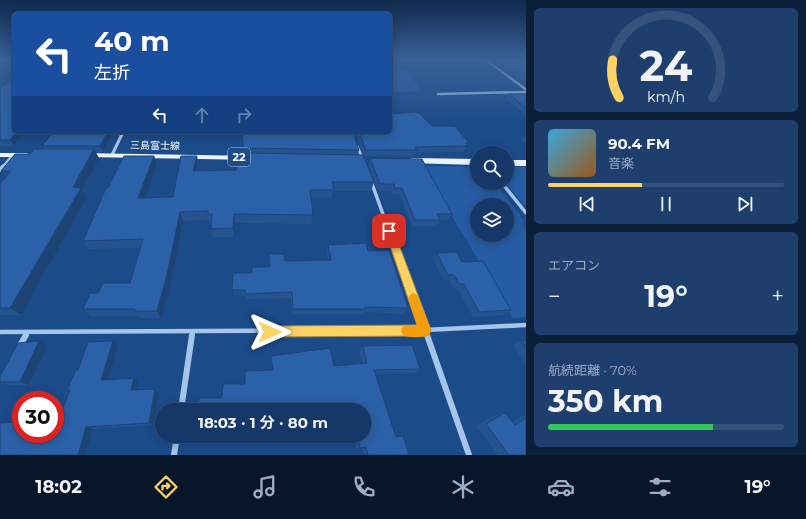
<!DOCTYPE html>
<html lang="ja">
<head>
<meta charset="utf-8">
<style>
  :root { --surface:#153868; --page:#1e3f6e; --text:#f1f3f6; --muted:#9dacc0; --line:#34527c; --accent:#fdd264 }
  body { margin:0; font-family:Montserrat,"Noto Sans JP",sans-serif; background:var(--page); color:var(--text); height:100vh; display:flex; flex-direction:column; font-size:15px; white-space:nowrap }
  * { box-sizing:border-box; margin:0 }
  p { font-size:13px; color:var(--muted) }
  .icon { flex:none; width:22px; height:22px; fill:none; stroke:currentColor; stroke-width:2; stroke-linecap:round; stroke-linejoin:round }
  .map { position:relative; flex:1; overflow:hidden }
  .details { display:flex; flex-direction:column; gap:8px; padding:8px; background:#0c1f39; width:280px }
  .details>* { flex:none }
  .banner { position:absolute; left:12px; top:12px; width:380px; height:122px; border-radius:6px; box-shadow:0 2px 10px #0003,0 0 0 1px var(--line); background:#1a4fa0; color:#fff; overflow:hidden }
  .buttons { position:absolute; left:470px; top:146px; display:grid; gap:8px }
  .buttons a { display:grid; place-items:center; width:44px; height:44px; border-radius:50%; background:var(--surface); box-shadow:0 2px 10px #0003,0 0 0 1px var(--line); font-size:20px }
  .speed { position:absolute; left:12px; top:391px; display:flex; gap:8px; font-size:20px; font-weight:700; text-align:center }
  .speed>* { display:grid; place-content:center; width:52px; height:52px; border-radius:50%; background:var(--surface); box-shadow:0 2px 10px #0003,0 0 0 1px var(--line); line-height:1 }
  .speed .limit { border:6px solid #d22; background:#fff; color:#111 }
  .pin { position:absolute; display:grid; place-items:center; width:34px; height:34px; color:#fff; margin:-17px; border-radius:8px; box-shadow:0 2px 6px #0006 }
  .me { position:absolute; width:44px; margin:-22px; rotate:90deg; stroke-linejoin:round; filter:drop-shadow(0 0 3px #0008) }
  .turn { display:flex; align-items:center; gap:14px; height:84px; padding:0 16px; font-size:18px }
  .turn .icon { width:52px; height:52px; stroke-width:2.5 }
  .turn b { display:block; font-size:28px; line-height:34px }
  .lanes { display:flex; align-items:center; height:38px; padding:0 16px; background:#0003; justify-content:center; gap:20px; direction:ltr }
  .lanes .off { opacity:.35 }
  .big { font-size:30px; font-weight:700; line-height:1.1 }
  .details .card { flex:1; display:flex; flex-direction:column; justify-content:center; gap:6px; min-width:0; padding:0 14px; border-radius:6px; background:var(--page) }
  .details .dial { align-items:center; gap:0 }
  .dial svg { height:104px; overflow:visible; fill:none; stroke:var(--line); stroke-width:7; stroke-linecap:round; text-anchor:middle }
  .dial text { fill:var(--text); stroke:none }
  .song { display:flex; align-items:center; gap:12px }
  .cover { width:48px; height:48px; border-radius:6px; background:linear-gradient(135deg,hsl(200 70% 55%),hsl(30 70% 35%)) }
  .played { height:4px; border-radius:2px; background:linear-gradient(90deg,var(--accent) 40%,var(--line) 40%) }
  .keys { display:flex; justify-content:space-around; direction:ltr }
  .heat { display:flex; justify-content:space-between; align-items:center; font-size:22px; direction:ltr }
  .charge { height:6px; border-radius:3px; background:linear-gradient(90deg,#34c759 70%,var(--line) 0) }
  .trip { position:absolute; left:155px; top:403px; width:216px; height:40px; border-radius:20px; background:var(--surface); box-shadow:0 2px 10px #0003,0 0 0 1px var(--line); font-weight:700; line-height:40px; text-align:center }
  .dock { display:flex; height:64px; justify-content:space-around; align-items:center; background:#08162a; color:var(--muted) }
  .dock .icon { width:28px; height:28px }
  .dock .active { color:var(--accent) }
  .dock b { font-size:18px; color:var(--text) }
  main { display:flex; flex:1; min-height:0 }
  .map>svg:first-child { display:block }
</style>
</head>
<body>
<main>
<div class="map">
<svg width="526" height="455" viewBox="0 0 526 455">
  <rect width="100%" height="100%" fill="#1c4b8a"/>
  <path fill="#255ca3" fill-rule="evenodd" d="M390,70H406L422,91L390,92Z
    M422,166L477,167V183H495L526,223V317L513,318ZM477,205H507V235H477Z
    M507,167H526V208L506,183Z"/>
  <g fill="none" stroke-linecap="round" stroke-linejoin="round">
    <path stroke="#a6c5ec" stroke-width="2.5" d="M438,94L526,92"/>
    <path stroke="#a6c5ec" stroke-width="3" d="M357,146L363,160
      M112,155L123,132
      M3,167L13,155"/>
    <path stroke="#a6c5ec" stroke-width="3.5" d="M0,170L3,166
      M371,181L393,242
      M502,183L526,213"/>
    <path stroke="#a6c5ec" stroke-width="4.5" d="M0,332L425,330L393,241
      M25,336L27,333
      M192,336L193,332
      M427,336L425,330L526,325"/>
    <path stroke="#a6c5ec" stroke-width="6" d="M427,335L469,455
      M19,347L26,335
      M181,410L192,335
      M174,455L177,436"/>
    <path fill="#a6c5ec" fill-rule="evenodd" d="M484,60H488L526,88V91Z"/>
    <path fill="#ecf3ff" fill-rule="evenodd" d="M0,153H27L31,155L27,157H0Z
      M82,153L257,156L261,158L257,160L85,157H82Z
      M411,158L477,159V165L408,163L407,161Z
      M507,160H526V166H507Z"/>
  </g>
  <path fill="#255390" d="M494,60H526V84Z
    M0,89L14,132H25L14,146H0Z
    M509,94H526V115L506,99Z
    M432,126L469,143L463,152L416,153L414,156H364L355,132H390Z
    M242,132L359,150L358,155L374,182L371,191H333L331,199L311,198L313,215L311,224L235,223L234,237H212L211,229V223H210L209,220L183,221L171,283L161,318H140L139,316H91L83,309L98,293L130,283L140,248L89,249L83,241L108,188L154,156L157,165L145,198L173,197L197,156L198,165L197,171L236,170L244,158Z
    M110,135L111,137L103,152H95L99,158L82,190L87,197L21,315H0V184L6,176L1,171L30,154L44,149L42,146Z
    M525,135H526V144L521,140Z
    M370,158L452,214L448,220H440L436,226H412L399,194H392L391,191H378L368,164Z
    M526,214V229L522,228L523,218Z
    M328,245L368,251L408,308L403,314L364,312L363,314H292L291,298L246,299L245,295H233L232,290L252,273L269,267V254L285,261L328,260L326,251Z
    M437,253L462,262L511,310L504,315L473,317L458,289H454L449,280H443L433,259Z
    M526,340V367L513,345L522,341Z
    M39,341L48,346L29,385H8L0,383V376Z
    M113,341L118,345L108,379L134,378L138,382L137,390L159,392L154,425L93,429L58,420L70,391L67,390Z
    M363,346L420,369L415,373L375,374L396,437L409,455H364L362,448L356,449L353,436H364V410H198L222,398L245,384L272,370L271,360V356L334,366L362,363L359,350Z
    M505,413L513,422L526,414V455H498L476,426L495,415Z"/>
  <path fill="#1e4476" d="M16,132H25L14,146L10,140Z
    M107,132H112L110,135L111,137L103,152L100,146Z
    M94,149L99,158L82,190L87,197L21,315L10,308L73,187Z
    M154,156L157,165L142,207L138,198Z
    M197,156L198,165L195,180L193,171Z
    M180,212L183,221L171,283L161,318L157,311Z
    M234,214L235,223L234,237L233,228Z
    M39,341L48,346L29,385L20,382Z
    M113,341L118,345L107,383L101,380Z
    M134,378L138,382L136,393L131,390Z
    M155,389L159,392L154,425L149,423Z
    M86,427L93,429L86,455H78Z"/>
  <path fill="#2b61a8" stroke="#1e4476" d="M504,60H526V76Z
    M14,77V132H16L10,140H0V89Z
    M509,94H526V108Z
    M415,112L419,113L432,126H455L469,143H466L467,146L415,147L417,150H366L359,132H390V114Z
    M53,132H108L100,146H42Z
    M242,132H353L359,150L244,148Z
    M34,149H94L73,187L81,188L10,308H0V184L11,171H1L15,154H30Z
    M244,153L363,155L374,182H332L334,190H310L313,215L234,214L233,228L211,229L212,214H208V211L180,212L167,275L157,311H135V309H83L90,293H98L103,283H130L143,239L83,241L106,188H108L124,156H154L138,198L173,197L181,156H197L193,171L236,170L238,159L244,158Z
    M370,158L422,159L452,214H437L440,220H415L402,188H395L394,184H380Z
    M366,243L368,251L389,250L408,308L365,307L366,309H293L292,292L245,294V290H232L233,273H252V267H270L269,254H284L285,261L331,260L328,245Z
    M456,252L462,262L483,261L511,310L479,312L464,284H459L454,275H448L437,253Z
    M526,340V348L522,341Z
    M39,341L20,382H0V376L18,343Z
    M113,341L101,380L134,378L131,390L155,389L149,423L86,427L78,455H0V423L21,422V434H55V420H58L70,390H67L76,370H78L88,342Z
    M412,345L420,369L374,370L396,437L403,436L409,455H368L366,447L360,448L357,436H364V410H295V408L280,410H198L199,398H222L223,384H245V371L273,370L271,356L330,348L334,366L367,363L363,346Z
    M505,413L515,425L526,418V455H509L486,424Z"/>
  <linearGradient id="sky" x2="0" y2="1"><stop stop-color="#0f294c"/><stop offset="0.48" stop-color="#3a6198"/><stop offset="1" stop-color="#3a6198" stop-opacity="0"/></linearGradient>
  <rect width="526" height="124" fill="url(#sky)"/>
  <path fill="#fdd264" stroke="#a48841" d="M389,227L394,231L431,330L429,335L425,336L270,337L266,336L264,332L266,327L270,326L417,325L385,231Z"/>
  <path fill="#f59e0b" d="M413,293L417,295L431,330L429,335C422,338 410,338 403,335L401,331L403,326L417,325L408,298L410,295Z"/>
  <g text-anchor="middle" stroke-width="4" stroke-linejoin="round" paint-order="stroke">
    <g font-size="10" fill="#fff" stroke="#1c4b8a">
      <text transform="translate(155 145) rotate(1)" y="4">三島富士線</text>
    </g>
    <rect fill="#1c4b8a" stroke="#bbc9dc" stroke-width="1" x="228" y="148" width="22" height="18" rx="3"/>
    <g font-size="11" font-weight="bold" fill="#fff">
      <text x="239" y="161">22</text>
    </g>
  </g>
</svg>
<div class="buttons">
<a><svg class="icon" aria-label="search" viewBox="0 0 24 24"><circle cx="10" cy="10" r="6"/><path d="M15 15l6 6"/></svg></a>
<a><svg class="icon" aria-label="layers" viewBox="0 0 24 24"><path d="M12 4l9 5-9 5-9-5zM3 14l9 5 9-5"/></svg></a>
</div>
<div class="speed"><div class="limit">30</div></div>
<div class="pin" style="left:389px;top:231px;background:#d93025"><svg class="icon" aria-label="arrive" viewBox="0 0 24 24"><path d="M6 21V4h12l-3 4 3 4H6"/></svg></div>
<svg class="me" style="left:270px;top:332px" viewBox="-20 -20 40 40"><path d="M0-17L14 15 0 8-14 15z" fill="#fdd264" stroke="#fff" stroke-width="4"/></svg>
<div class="trip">18:03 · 1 分 · 80 m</div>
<div class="banner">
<div class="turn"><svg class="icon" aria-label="left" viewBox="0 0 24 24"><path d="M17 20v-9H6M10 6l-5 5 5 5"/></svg><div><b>40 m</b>左折</div></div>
<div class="lanes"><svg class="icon" aria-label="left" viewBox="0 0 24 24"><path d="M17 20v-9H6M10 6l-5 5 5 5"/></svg><svg class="icon off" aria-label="ahead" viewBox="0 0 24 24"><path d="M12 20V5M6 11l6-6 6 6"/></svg><svg class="icon off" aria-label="right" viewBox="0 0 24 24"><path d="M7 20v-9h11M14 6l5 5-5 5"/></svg></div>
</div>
</div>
<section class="details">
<div class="card dial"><svg viewBox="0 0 100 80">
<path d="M14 69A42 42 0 1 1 86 69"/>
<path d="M14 69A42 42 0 0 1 9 40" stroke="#fdd264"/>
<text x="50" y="56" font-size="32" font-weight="700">24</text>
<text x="50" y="72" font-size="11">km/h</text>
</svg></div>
<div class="card">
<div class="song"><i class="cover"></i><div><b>90.4 FM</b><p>音楽</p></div></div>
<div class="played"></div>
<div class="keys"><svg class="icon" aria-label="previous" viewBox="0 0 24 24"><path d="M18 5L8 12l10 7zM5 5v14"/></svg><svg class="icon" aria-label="pause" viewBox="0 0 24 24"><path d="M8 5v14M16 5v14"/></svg><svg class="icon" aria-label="next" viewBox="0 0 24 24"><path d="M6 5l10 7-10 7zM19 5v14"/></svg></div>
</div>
<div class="card"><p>エアコン</p>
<div class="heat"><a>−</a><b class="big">19°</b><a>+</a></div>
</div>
<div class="card"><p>航続距離 · 70%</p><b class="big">350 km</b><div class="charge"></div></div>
</section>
</main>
<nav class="dock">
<b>18:02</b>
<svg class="icon active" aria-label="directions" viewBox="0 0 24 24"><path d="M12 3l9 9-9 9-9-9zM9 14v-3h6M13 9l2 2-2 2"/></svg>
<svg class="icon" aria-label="music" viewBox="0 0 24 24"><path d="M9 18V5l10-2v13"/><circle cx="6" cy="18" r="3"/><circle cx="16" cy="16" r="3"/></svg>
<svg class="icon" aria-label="phone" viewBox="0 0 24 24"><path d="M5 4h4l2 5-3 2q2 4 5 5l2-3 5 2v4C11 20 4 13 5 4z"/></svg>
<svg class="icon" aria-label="climate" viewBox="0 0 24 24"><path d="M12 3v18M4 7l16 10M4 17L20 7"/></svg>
<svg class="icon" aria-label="car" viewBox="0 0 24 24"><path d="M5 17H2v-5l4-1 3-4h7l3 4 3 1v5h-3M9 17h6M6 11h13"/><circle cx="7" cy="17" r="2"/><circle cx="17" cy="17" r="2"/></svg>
<svg class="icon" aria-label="filters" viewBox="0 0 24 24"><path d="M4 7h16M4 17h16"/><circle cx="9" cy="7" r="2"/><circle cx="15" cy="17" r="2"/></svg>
<b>19°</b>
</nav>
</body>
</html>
